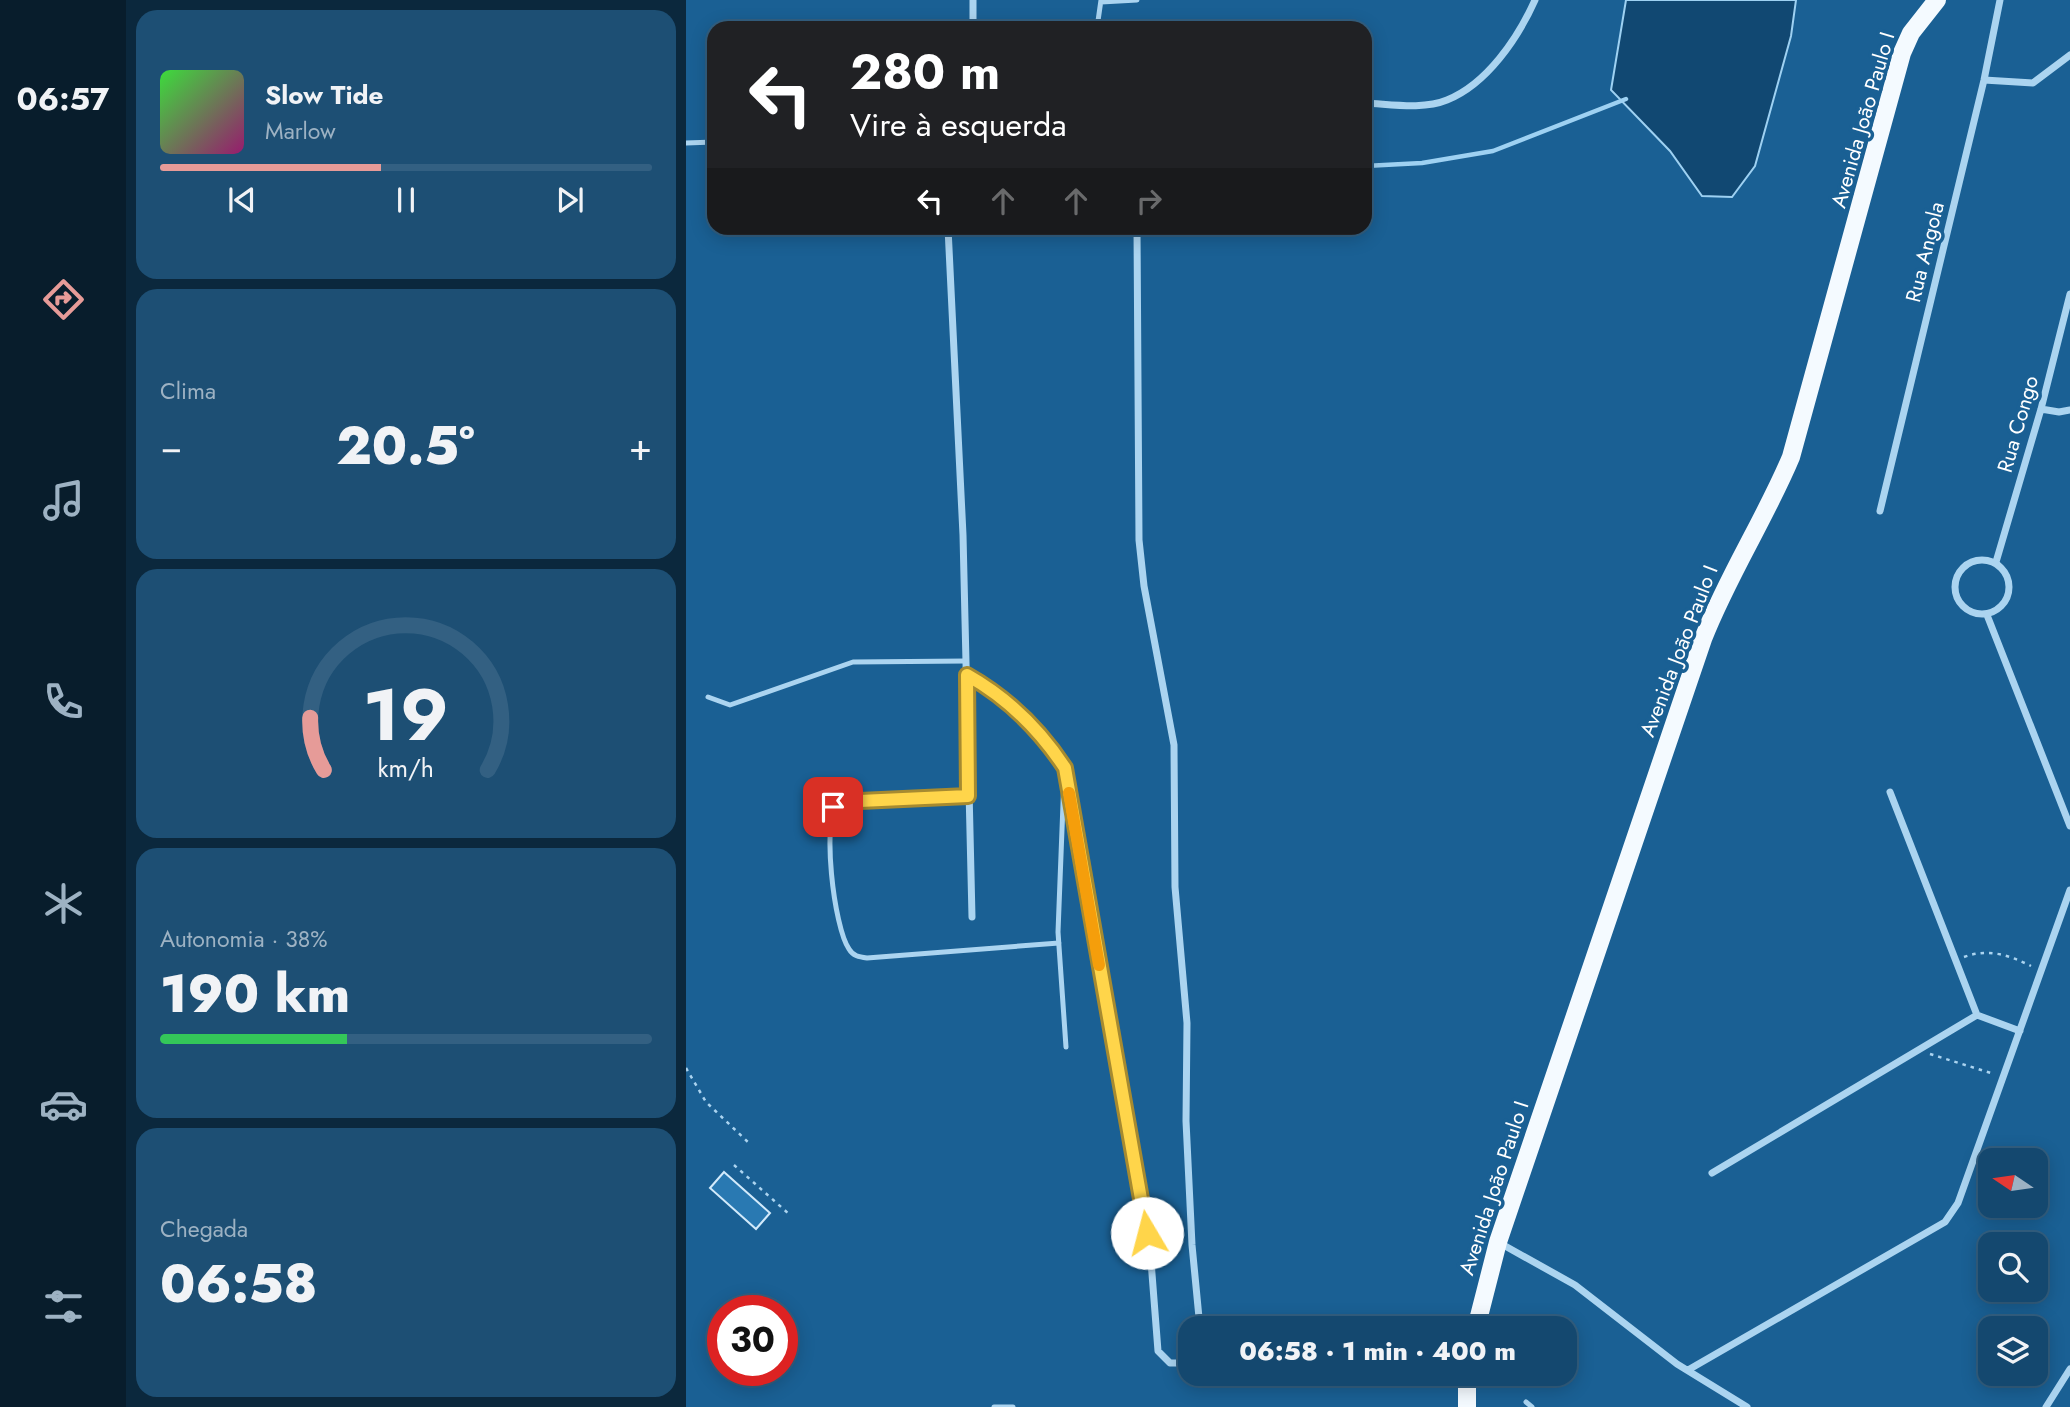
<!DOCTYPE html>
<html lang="pt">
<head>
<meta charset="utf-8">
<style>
  :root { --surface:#14486f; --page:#1d4f74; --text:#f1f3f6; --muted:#9db2c3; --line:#336082; --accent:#e69b98 }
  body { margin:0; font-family:Jost,sans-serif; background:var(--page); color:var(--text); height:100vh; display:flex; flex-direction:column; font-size:26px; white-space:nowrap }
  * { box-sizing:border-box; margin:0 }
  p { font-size:23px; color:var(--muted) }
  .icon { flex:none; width:38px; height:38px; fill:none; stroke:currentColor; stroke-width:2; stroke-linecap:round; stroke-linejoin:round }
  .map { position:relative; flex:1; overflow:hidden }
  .sheet { display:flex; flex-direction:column; gap:10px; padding:10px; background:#0b283d; width:560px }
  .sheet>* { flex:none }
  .hud { position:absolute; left:21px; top:21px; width:665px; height:214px; border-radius:21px; box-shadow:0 4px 18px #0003,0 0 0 2px var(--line); background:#202124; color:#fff; overflow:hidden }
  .needle { width:46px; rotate:283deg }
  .buttons { position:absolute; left:1292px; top:1148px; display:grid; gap:14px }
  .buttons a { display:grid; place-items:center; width:70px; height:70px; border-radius:14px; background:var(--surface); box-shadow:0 4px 18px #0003,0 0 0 2px var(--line); font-size:35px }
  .speed { position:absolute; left:21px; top:1295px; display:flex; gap:14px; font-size:35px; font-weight:700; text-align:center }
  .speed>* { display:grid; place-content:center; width:91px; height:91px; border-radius:50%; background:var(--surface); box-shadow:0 4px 18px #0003,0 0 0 2px var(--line); line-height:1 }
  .speed .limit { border:10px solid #d22; background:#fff; color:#111 }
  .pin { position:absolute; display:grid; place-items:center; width:60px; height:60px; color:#fff; margin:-30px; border-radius:14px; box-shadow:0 4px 10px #0006 }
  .me { position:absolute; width:77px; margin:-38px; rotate:352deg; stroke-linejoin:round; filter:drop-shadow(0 0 5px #0008) }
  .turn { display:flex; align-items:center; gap:24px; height:147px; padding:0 28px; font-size:32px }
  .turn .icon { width:91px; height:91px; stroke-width:2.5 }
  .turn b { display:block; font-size:49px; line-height:60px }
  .lanes { display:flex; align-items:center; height:66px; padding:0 28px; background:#0003; justify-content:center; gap:35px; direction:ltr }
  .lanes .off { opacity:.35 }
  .big { font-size:52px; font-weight:800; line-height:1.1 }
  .sheet .widget { flex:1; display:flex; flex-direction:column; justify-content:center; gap:10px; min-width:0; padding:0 24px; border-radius:21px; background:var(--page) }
  .sheet .dial { align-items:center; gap:0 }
  .dial svg { height:182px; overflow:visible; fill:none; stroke:var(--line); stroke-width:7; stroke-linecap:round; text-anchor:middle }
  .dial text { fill:var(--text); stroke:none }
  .song { display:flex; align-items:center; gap:21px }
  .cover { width:84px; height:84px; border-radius:10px; background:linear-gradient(135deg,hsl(120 70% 55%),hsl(320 70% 35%)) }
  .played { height:7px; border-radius:4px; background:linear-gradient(90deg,var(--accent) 45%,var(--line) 45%) }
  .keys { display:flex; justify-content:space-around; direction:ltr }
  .heat { display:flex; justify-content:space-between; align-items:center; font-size:38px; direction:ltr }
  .charge { height:10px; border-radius:5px; background:linear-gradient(90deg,#34c759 38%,var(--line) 0) }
  .trip { position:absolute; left:492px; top:1316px; width:399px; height:70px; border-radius:21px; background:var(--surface); box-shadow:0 4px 18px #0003,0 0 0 2px var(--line); font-weight:800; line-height:70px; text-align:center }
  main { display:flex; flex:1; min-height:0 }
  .menu { display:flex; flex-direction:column; width:126px; justify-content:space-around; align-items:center; background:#081d2c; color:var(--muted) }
  .menu .icon { width:49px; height:49px }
  .menu .on { color:var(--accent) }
  .menu b { font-size:32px; color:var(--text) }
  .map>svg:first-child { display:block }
</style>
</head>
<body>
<main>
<nav class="menu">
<b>06:57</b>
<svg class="icon on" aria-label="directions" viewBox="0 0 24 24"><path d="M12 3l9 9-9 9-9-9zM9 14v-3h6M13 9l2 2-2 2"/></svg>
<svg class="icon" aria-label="music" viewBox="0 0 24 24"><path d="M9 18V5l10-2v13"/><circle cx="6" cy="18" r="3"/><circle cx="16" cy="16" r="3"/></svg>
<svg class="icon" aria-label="phone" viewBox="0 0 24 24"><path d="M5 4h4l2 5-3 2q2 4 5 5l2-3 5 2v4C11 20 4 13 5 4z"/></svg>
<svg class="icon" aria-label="climate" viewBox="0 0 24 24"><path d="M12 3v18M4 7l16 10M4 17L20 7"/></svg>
<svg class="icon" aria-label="car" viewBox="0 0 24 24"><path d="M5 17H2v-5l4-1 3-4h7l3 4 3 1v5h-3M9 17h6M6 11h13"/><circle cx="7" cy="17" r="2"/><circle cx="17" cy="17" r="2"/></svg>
<svg class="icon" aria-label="filters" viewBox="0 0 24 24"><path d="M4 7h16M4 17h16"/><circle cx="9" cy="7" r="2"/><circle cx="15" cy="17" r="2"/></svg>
</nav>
<section class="sheet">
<div class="widget">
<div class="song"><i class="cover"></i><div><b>Slow Tide</b><p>Marlow</p></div></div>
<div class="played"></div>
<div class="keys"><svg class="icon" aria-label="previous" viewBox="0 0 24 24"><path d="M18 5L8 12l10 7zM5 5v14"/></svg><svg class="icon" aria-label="pause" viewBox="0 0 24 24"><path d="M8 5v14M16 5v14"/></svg><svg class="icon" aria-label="next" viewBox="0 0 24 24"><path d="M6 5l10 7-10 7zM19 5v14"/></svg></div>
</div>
<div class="widget"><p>Clima</p>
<div class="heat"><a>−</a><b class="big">20.5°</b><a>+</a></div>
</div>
<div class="widget dial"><svg viewBox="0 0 100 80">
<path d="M14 69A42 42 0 1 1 86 69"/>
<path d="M14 69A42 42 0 0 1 8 46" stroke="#e69b98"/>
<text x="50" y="56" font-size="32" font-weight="700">19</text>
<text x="50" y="72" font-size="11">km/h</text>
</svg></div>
<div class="widget"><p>Autonomia · 38%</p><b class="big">190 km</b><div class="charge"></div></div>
<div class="widget"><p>Chegada</p><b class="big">06:58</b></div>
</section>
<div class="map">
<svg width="1384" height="1407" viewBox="0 0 1384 1407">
  <rect width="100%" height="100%" fill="#1a6094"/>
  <path fill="#114872" stroke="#9ed1f2" stroke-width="2" d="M940,0H1110L1105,36L1069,166L1046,197L1016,196L984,151L925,90Z"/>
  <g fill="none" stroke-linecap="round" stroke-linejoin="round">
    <path stroke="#9ed1f2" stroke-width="4.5" d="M679,166L736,163L807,151L940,99"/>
  </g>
  <path fill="#2979b2" stroke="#d2eafb" stroke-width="2" d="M38,1172L84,1213L70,1229L24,1188Z"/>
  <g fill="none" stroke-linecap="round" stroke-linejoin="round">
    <path stroke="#abd4f0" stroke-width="2.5" stroke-dasharray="3.5 5" stroke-linecap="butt" d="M1278,957C1302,948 1323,955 1345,966
      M1244,1054L1308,1074
      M0,1068L20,1102L64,1144
      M48,1165L103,1214"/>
    <path stroke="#abd4f0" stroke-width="5" d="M415,2L451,0
      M411,28L415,0
      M0,143L28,142
      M22,697L44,705L167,662L280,661
      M378,778L372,932L380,1047
      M282,796L152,802C135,819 148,928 163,949C167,956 173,957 181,958L373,943
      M840,1402L846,1407
      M308,1407H327"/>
    <path stroke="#abd4f0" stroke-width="7" d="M287,28V0
      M1298,80L1347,83L1384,55
      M679,103C704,104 737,110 761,100C801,84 832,38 849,0
      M262,228L277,535L286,917
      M451,228L453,540L458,586L488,745L489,887L501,1023L500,1121L506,1245L514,1328
      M1355,409L1373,412L1384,410
      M1194,511L1298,80L1314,0
      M1269 587a27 27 0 1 1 54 0a27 27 0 1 1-54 0Z
      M1310,562L1355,409L1384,294
      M1301,615L1384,826
      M281,675C320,696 355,730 379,768L454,1178L465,1261L472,1351L484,1363H504
      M1291,1015L1334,1031
      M1026,1173L1291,1015L1204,792
      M812,1242L889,1285L991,1364L1061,1407
      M1002,1370L1259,1222L1272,1203L1384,890
      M1360,1407L1384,1369"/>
    <path stroke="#f4faff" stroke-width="18" d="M790,1328L812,1242L1017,639C1042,575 1079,519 1105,457L1216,53L1225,33L1251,0
      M781,1407V1374"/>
  </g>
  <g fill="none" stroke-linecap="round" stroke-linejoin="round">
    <defs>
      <path id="route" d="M147,807L152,802L282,796L281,675C320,697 354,730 379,768L461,1233"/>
    </defs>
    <use href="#route" stroke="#a68a30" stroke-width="18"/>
    <use href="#route" stroke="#ffd54a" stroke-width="12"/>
    <path stroke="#f59e0b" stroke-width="12" d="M383,793L413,965"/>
  </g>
  <g text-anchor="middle" stroke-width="7" stroke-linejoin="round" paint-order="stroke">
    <g font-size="21" fill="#fff" stroke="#1a6094">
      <text transform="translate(1177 120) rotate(-74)" y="7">Avenida João Paulo I</text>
      <text transform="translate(1239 252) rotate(-76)" y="7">Rua Angola</text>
      <text transform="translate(1332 424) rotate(-74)" y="7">Rua Congo</text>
      <text transform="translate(993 651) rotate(-69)" y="7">Avenida João Paulo I</text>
      <text transform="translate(808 1188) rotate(-72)" y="7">Avenida João Paulo I</text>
    </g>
  </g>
</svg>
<div class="buttons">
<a><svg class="needle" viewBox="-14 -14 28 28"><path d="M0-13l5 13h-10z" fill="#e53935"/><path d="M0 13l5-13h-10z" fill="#9db2c3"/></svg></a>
<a><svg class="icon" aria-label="search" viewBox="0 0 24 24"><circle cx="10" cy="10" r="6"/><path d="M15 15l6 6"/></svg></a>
<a><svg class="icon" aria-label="layers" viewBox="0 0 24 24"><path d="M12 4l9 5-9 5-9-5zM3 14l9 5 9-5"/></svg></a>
</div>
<div class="speed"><div class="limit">30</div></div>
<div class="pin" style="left:147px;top:807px;background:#d93025"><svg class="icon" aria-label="arrive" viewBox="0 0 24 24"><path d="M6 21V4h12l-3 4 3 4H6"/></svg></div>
<svg class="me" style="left:461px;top:1233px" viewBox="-20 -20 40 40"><circle r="19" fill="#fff"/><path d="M0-13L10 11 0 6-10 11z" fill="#ffd54a"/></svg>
<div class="trip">06:58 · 1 min · 400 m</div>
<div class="hud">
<div class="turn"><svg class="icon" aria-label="left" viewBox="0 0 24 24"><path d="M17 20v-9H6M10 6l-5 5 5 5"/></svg><div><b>280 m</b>Vire à esquerda</div></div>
<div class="lanes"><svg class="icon" aria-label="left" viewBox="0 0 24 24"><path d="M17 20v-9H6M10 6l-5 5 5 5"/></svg><svg class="icon off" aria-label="ahead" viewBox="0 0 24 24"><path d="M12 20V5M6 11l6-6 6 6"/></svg><svg class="icon off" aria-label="ahead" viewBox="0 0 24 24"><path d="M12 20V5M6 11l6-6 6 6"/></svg><svg class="icon off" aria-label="right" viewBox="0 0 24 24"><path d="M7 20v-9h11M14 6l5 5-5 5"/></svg></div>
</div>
</div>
</main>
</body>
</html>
